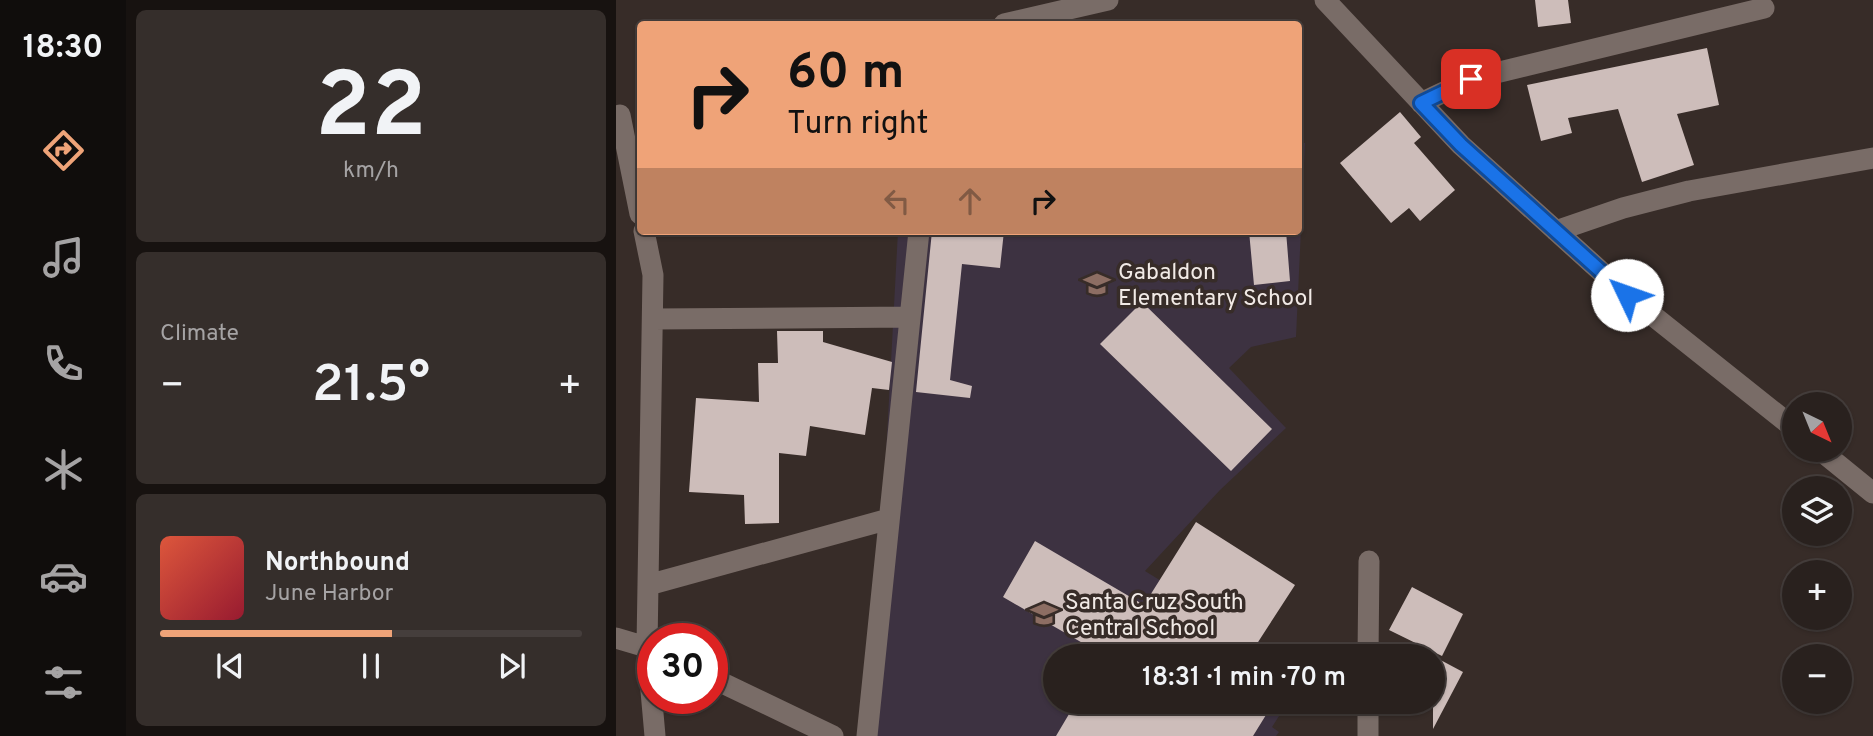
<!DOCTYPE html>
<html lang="en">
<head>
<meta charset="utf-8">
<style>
  :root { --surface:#29211e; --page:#352e2b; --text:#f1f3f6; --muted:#a5a3a4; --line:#453e3c; --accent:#efa378 }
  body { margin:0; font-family:Overpass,sans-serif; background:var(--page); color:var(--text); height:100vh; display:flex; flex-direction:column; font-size:26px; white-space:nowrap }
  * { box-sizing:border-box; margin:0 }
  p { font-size:23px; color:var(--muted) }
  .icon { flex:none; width:38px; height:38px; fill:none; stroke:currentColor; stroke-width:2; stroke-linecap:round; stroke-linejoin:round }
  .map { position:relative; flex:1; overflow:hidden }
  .drawer { display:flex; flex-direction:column; gap:10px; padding:10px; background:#171210; width:490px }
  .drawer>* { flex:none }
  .guide { position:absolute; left:21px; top:21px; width:665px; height:214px; border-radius:7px; box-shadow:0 2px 5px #0004,0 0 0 2px var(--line); background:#efa378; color:#111; overflow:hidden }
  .needle { width:46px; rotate:137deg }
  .tools { position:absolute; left:1166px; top:392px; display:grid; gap:14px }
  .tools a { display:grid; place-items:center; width:70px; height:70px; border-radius:50%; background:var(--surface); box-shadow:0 2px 5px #0004,0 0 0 2px var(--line); font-size:35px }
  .speed { position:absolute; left:21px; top:623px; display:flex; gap:14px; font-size:35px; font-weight:700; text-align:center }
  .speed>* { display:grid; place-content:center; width:91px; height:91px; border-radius:50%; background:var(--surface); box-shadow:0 2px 5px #0004,0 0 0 2px var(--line); line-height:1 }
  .speed .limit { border:10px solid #d22; background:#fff; color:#111 }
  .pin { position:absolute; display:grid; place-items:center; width:60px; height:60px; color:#fff; margin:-30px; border-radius:14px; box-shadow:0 4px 10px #0006 }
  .me { position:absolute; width:77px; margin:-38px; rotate:312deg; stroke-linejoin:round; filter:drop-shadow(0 0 5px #0008) }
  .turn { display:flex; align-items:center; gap:24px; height:147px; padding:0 35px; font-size:32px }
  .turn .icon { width:91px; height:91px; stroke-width:2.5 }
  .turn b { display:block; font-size:49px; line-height:60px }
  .lanes { display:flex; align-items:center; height:66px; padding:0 35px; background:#0003; justify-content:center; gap:35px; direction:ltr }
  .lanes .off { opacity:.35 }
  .big { font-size:52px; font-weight:600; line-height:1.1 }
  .drawer .card { flex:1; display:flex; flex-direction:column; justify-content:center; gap:10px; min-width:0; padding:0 24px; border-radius:10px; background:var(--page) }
  .drawer .dial { align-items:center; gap:0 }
  .dial b { font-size:91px; line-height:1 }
  .song { display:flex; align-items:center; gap:21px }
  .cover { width:84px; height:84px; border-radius:10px; background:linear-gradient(135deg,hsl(10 70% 55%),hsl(350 70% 35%)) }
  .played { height:7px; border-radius:4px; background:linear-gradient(90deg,var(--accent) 55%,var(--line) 55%) }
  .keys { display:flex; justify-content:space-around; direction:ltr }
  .heat { display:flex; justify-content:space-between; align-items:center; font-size:38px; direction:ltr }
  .trip { position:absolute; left:427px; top:644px; width:402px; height:70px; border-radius:35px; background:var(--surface); box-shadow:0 2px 5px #0004,0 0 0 2px var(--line); font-weight:600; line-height:70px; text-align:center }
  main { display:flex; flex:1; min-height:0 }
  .tab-bar { display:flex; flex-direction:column; width:126px; justify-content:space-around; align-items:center; background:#100d0c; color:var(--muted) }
  .tab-bar .icon { width:49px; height:49px }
  .tab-bar .current { color:var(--accent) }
  .tab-bar b { font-size:32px; color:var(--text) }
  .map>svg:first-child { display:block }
</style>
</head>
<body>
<main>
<nav class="tab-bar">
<b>18:30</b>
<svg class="icon current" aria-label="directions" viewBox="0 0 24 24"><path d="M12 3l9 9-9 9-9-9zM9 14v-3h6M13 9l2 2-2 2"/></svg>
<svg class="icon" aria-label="music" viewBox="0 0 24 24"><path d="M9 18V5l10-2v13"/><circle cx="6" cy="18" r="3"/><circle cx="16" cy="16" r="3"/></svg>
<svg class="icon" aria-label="phone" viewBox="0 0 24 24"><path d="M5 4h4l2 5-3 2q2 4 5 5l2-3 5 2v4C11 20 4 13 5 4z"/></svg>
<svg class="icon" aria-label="climate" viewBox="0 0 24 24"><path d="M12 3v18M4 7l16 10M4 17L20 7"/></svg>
<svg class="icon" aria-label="car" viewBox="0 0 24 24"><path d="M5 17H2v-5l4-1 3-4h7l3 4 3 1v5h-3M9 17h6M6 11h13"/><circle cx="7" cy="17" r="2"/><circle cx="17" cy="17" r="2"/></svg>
<svg class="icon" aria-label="filters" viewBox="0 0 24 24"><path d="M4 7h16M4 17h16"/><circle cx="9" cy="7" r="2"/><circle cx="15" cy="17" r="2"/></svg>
</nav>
<section class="drawer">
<div class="card dial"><b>22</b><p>km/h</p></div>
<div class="card"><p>Climate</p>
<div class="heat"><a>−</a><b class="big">21.5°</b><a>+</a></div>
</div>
<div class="card">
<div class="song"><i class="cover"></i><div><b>Northbound</b><p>June Harbor</p></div></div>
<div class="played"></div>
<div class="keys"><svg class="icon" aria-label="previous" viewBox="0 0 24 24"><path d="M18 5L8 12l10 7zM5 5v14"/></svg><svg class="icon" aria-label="pause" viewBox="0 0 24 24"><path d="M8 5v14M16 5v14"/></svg><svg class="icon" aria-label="next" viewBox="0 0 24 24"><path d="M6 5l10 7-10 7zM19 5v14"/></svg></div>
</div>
</section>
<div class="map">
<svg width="1257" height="736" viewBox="0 0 1257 736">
  <rect width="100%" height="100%" fill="#372c28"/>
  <path fill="#3d3241" d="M683,143H689L680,337L635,347L613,368L670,428L604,490L529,571L667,656H439V702H672L656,727L663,732L660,736H255L282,231H682Z"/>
  <path fill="#cdbdba" d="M919,0H952L955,23L922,27Z
    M1091,48L1103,105L1061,114L1078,165L1026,182L1002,109L952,118L956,133L925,141L911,85Z
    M784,112L805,137L798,143L839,190L804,221L793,208L775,223L724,163Z
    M316,231H388L384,268L346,264L334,380L356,386L354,398L300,392Z
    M633,231H670L674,281L638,285Z
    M526,302L656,429L615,471L484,344Z
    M161,331H207V342L276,362L273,390L256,388L249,435L194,426L190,456L163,453V523L129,524L128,495L73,492L80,398L143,402L142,363H162Z
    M580,522L679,585L633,656H489L387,597L419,541L528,605Z
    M796,587L847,614L826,656L773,630Z
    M817,656L847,672L817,729Z
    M472,702H658L637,736H440L456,709L464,714Z"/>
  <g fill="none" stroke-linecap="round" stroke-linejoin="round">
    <path stroke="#796c67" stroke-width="21" d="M709,0L845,145L1011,295L1178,428
      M388,24L492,0
      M805,103L855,79L1148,8
      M4,115L24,214
      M28,231L37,275L31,646L39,736
      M940,231L1007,208L1073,191L1257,158
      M37,319L294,317
      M1204,450L1257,493
      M32,585L273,519
      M0,638L37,649
      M752,656L753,561
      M96,678L217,736
      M251,736L303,231
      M752,736V702"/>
  </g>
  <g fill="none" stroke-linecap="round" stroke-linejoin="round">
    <defs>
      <path id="route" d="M855,79L805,103L845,145L1011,295"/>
    </defs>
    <use href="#route" stroke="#114b97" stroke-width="18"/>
    <use href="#route" stroke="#1a73e8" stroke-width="12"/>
  </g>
  <defs>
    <symbol id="school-bare" viewBox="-9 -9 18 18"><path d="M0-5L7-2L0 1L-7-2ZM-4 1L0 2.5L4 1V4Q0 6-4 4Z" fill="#8d6e63" stroke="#372c28" stroke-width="2.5" paint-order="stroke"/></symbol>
  </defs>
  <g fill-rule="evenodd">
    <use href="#school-bare" x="462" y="265" width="38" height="38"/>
    <use href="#school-bare" x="409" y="595" width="38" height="38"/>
  </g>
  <g text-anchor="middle" stroke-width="7" stroke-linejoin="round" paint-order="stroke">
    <g font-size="23" fill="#f1eae6" stroke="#372c28" text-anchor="start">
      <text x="502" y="279">Gabaldon<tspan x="502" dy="26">Elementary School</tspan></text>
      <text x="449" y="609">Santa Cruz South<tspan x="449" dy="26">Central School</tspan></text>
    </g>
  </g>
</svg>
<div class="tools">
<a><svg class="needle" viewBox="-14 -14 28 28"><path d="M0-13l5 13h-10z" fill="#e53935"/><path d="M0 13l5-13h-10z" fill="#a5a3a4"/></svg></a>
<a><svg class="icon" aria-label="layers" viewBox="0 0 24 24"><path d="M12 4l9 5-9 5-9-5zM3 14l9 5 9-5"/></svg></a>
<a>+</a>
<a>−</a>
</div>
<div class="speed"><div class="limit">30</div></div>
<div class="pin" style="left:855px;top:79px;background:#d93025"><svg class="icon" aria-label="arrive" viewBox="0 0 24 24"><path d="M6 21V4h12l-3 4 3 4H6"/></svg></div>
<svg class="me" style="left:1011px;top:295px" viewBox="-20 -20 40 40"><circle r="19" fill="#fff"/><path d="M0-13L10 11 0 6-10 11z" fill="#1a73e8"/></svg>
<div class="trip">18:31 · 1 min · 70 m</div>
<div class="guide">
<div class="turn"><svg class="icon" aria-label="right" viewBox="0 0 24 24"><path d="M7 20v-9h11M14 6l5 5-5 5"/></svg><div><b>60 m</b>Turn right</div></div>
<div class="lanes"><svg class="icon off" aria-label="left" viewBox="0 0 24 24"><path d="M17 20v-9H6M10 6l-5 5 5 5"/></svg><svg class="icon off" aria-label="ahead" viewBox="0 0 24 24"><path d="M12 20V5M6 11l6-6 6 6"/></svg><svg class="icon" aria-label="right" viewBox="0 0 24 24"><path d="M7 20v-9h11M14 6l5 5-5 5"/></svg></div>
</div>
</div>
</main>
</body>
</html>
